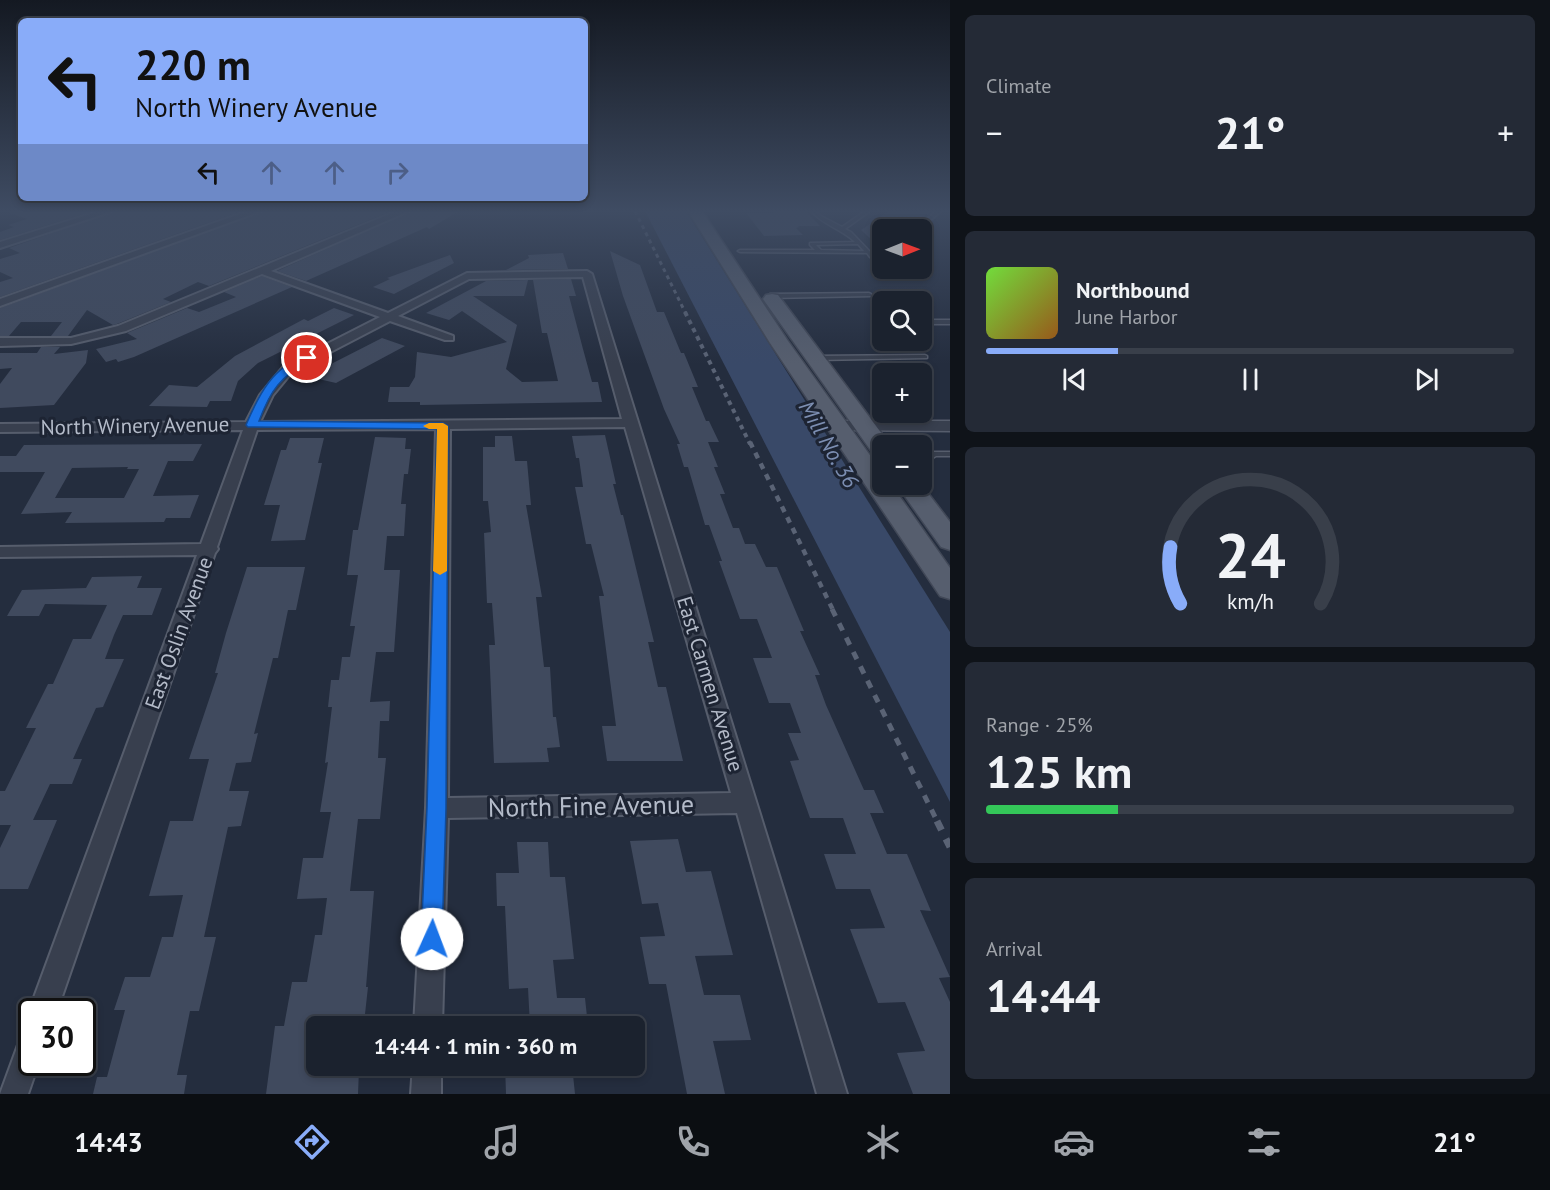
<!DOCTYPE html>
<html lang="en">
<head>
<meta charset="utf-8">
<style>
  :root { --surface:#1b222e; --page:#242a36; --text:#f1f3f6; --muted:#a0a4aa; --line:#393f4a; --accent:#89acf9 }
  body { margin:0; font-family:"PT Sans",sans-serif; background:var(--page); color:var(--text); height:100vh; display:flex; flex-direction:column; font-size:22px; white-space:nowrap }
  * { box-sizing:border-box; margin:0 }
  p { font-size:20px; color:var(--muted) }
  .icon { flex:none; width:33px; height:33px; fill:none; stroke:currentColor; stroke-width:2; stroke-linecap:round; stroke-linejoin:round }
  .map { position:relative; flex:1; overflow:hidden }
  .sheet { display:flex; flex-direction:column; gap:15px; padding:15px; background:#0f1319; width:600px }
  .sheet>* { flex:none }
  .top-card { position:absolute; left:18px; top:18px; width:570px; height:183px; border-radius:9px; box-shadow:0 3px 9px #0003,0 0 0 2px var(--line); background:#89acf9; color:#111; overflow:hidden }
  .needle { width:39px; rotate:89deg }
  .controls { position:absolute; left:872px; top:219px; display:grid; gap:12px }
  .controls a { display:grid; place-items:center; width:60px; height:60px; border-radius:9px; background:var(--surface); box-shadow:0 3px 9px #0003,0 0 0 2px var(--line); font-size:30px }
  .speed { position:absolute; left:18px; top:998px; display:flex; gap:12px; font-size:30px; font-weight:700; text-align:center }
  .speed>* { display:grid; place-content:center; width:78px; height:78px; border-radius:50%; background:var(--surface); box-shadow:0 3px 9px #0003,0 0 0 2px var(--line); line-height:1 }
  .speed .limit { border:3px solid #111; border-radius:9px; background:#fff; color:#111 }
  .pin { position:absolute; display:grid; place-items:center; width:51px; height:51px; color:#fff; margin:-26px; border:3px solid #fff; border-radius:50%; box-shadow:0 2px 6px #0007 }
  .me { position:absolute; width:66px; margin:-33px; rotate:2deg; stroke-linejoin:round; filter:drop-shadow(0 0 4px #0008) }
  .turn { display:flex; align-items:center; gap:21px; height:126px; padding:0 18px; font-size:27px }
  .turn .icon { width:78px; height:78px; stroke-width:2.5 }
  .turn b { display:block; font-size:42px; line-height:51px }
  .lanes { display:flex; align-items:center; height:57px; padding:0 18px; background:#0003; justify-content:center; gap:30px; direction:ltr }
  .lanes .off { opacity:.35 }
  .big { font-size:45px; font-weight:800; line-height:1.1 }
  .sheet .tile { flex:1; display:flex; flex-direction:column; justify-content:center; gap:9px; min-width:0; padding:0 21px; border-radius:9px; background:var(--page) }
  .sheet .dial { align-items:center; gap:0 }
  .dial svg { height:156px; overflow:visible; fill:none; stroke:var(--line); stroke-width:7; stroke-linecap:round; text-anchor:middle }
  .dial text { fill:var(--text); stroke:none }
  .song { display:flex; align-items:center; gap:18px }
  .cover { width:72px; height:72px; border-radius:9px; background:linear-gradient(135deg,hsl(100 70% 55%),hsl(30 70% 35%)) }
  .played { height:6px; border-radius:3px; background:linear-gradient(90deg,var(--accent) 25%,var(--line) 25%) }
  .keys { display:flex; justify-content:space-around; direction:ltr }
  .heat { display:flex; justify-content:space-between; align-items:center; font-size:33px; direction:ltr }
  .charge { height:9px; border-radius:4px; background:linear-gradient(90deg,#34c759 25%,var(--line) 0) }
  .trip { position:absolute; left:306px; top:1016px; width:339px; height:60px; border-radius:9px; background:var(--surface); box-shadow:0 3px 9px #0003,0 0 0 2px var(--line); font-weight:800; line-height:60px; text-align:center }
  .tab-bar { display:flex; height:96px; justify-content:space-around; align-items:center; background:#0b0e12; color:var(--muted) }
  .tab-bar .icon { width:42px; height:42px }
  .tab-bar .on { color:var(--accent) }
  .tab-bar b { font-size:27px; color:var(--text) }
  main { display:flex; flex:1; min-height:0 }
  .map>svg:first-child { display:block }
</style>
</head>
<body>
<main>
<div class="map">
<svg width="950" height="1094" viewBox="0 0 950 1094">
  <rect width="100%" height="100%" fill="#242d3e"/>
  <path fill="#394968" d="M645,211H686L950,632V802Z"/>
  <path fill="#404a5e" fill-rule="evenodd" d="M10,211H92L0,240V232L14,227L8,225L27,219L10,213Z
    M115,211H241L0,297V282L13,278L0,272V259L20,253L9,248Z
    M263,211H391L209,286L198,282L163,299L171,302L117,324L113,325L87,310L68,336H51L62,322H21L9,336H0V308Z
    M411,211H459L429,229L427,227L306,281L277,271Z
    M773,211H806L820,226H798L799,227L796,228L803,235L764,236L746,213H774Z
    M889,211H931L906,230H882V249L861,230Z
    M610,251L640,265L657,312H664L681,353H684L698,387H692L706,421H709L719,442H708L718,467H714L725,494H720L733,528H739L745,544H755L766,567H777L804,631H800L820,675H815L826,705L864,790H874L884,813H870L887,854H907L931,911L920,910L950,977L939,978L950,1002V1094H913L897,1053L925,1051L905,1002L878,1003L850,929L885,928L870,889H836L824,854H856L843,818H810L790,761L799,760L788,733H801L790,703H769L753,658H772L757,619H740L719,561H722L709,525H705L688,467H684L677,444H680L664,409L623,296Z
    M563,253L568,269L506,270L529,258L528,255Z
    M450,255L454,263L394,294L373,287L390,279L387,278Z
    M262,276L292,287L134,357L118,362L116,359L106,362L96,349L137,339L127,333L187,308L199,312L236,297L224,292Z
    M571,279L576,296H569L583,349L592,382H598L602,402L420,405V402H388L390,387H409L415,377L417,352L451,357L507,342L462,311L449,320L426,313L486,281L528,280L524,296H473L517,325L506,369L522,382L558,381L547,333H542L533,280Z
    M334,308L354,315L258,363L238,381L231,401H210L207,407L149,406L169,385L197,387L235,356L304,319L308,321Z
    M382,338L405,346L336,383L314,378L333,363Z
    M41,347H60L54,354L88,350L86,363L54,405L0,408V384L12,368L0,369V353H37Z
    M605,435L616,484H613L621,515H623L654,642H648L658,687H666L683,761H607L602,726H616L599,596H604L591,544H586L575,487H583L579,458H576L572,436Z
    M495,436H512L515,461H527L531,505H526L542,597H536L544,667H550L553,717H556L560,747L547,748L549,762L494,763L489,645H495L492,603H487L484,533L491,532L488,501H483V447H495Z
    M375,437L406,438L405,449H411L408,474H404L401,504H406L404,536H387L384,570H400L394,652H376L370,702L390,701L389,721H380L378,758H386L380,819H358L350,891H374L366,987H368L365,1014H336L335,1026H316V1065H332L331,1071L359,1070L358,1094H266L275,1026H284L292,982H307L315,935H322L327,898L297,899L303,858H323L331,812H320L328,762L325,763L332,707H328L331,680H339L342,657H350L355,626H350L358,575H347L353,530H358Z
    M290,438H324L318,463H322L305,540L271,541L280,505H264L281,450H286Z
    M202,444L193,461H168L153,496L199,495L190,518H166L164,522L65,523L72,512L21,514L45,472H0V456H16L24,445ZM128,467L127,469H139L124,498H55L72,468Z
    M247,567H305L296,610H288L278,658H273L254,734L258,733L251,762L236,763L229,791H249L241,826L228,827L221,859L204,937H216L199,1011H190L177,1075H187L184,1094H93L97,1077H107L125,1010H114L125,977H150L162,937H173L183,895L149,896L170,821H193L209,759H189L218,673H215L226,633Z
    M142,576L137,588H162L152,615H123L114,635L105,659H124L103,707L96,708L73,759H82L72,784H50L33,820H57L28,889H0V848L11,825H0V791H5L36,728H26L48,684H53L73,639H91L107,605L45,604L39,616H7L22,590L86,588L92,577Z
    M678,839L686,872L711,871L733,955L695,956L704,995H740L751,1040L713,1041L725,1094H687L666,984H649L640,937L665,936L658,903L642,904L630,841Z
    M517,842H548L550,877H565L574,959L553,960L557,998H585L588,1026H530L528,988L509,989L505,906H497L496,873H519Z
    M505,1065H572L575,1094H506Z"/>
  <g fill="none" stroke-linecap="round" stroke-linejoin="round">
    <defs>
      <path id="service" d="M811,211H816L821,216L842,227L865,211H870L845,229L851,232L873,255H882V257H870L867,253L740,252L738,251L740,250H815L810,245V243L855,242C842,229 823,225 811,211ZM858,244L864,251L821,250L816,245Z
        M936,211H941L919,230H914Z
        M921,247L928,253L921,257V254L923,253L921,251Z
        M869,293L871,294V296L770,298L767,296L770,294Z
        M950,320V324H930L927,322L930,320Z
        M925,355L927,356V358L815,360L812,358L815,356Z
        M931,452H950V456H936L921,465V460Z"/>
      <path id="minor" d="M100,211H113L0,248V242Z
        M248,211H261L0,306V299Z
        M397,211H409L271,271L388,313L467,273L587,271L592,274L847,1094H817L737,813L448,818L442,1026H414L426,808L436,429L257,430L217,547L218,549L215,553L57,1011H32V1016L29,1011L197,555L0,557V547L201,544L243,430L0,432V424L246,422L260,395L284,366L380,317L262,274L126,331L71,344L0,346V338H71L118,326ZM583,277L622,419L260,422L273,395L292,372L390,321L445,340H453V336L398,316L469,279ZM625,427L731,793L448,798L450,429Z
        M32,1030V1062H39L28,1094H0L22,1034Z
        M413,1065H441V1094H411Z"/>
      <path id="tertiary" d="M837,421H950V431L831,430L828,426L831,422Z"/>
      <path id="primary" d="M688,211H702L788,341L882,472V484H891L950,568V599L940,596L770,343Z
        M772,294L778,295L891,446H882V457L874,455L763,299L766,295Z
        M896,484H921L950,522V550L941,547Z"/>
    </defs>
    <use href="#service" stroke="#565d6c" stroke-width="3"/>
    <use href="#minor" stroke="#565d6c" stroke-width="4"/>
    <use href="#tertiary" stroke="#565d6c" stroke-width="3"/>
    <use href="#primary" stroke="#414857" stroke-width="3"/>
    <use href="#service" fill="#383f4e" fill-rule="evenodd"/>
    <use href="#minor" fill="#383f4e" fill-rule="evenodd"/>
    <use href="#tertiary" fill="#383f4e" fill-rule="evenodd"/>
    <use href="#primary" fill="#565e6e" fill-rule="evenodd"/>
    <path stroke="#5a6375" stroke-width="3" stroke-dasharray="4 4" stroke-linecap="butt" d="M635,211L686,314"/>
    <path stroke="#5a6375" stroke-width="4" stroke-dasharray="4.5 4.5" stroke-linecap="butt" d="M685,312L750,444"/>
    <path stroke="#5a6375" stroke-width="4.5" stroke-dasharray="6 6" stroke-linecap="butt" d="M750,442L833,610"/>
    <path stroke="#5a6375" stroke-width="5" stroke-dasharray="8 8" stroke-linecap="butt" d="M832,609L938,823"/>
    <path stroke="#5a6375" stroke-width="7" stroke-dasharray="10 10" stroke-linecap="butt" d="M937,821L950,847"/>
  </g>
  <linearGradient id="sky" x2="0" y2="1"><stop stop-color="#141922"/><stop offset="0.58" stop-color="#3f4c63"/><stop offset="1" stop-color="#3f4c63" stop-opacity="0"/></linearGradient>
  <rect width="950" height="364" fill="url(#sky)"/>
  <path fill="#1a73e8" stroke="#114b97" stroke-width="1.5" d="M307,355L312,358L311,360C280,377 271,389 259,421L443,423L448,426L446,808L442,939L439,946L432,949L424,946L421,939L427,808L437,429L248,427L246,425C259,394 273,366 307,355Z"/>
  <path fill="#f59e0b" d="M443,423L448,426L447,571L440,575L433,571L437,429H429L423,426L429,423Z"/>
  <g text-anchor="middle" stroke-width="6" stroke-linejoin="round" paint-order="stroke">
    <g font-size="21" fill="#b4bbc9" stroke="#1d2433">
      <text transform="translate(135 426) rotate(-1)" y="7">North Winery Avenue</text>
      <text transform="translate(179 633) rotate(-70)" y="7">East Oslin Avenue</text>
      <text transform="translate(710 684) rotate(73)" y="7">East Carmen Avenue</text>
    </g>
    <g font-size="22" font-style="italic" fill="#7c8eb2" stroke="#1d2433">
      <text transform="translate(829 444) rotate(60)" y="8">Mill No. 36</text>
    </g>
    <g font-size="26" fill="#b4bbc9" stroke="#1d2433">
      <text transform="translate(591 806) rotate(-1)" y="9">North Fine Avenue</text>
    </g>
  </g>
</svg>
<div class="controls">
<a><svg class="needle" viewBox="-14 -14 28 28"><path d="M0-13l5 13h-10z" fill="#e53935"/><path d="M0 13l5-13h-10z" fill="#a0a4aa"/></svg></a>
<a><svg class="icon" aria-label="search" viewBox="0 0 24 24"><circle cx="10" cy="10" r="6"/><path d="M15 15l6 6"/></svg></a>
<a>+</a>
<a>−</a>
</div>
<div class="speed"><div class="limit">30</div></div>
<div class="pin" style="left:307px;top:358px;background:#d93025"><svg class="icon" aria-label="arrive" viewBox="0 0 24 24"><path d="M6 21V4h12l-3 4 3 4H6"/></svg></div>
<svg class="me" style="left:432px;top:939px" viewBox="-20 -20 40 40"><circle r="19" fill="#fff"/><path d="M0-13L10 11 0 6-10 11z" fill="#1a73e8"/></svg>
<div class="trip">14:44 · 1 min · 360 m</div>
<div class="top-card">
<div class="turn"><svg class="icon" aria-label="left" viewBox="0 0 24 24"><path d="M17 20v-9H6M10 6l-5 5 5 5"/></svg><div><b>220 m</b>North Winery Avenue</div></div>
<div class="lanes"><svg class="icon" aria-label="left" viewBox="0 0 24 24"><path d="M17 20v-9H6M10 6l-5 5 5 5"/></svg><svg class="icon off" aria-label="ahead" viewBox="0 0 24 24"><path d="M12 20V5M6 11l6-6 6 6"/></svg><svg class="icon off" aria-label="ahead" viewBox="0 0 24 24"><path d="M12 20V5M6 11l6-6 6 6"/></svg><svg class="icon off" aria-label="right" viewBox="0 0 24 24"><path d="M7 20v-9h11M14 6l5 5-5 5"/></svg></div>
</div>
</div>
<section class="sheet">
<div class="tile"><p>Climate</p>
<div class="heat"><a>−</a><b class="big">21°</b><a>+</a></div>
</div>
<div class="tile">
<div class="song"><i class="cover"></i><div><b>Northbound</b><p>June Harbor</p></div></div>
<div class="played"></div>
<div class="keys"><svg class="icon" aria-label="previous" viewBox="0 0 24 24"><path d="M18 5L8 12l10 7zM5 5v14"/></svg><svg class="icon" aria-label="pause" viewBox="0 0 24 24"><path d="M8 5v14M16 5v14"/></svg><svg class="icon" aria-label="next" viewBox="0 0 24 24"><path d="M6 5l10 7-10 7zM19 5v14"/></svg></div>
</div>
<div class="tile dial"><svg viewBox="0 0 100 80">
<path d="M14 69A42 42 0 1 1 86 69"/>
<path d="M14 69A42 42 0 0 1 9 40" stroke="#89acf9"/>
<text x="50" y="56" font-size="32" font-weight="700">24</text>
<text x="50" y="72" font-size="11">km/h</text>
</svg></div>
<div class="tile"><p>Range · 25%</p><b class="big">125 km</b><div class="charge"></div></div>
<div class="tile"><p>Arrival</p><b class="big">14:44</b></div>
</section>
</main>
<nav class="tab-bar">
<b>14:43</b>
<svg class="icon on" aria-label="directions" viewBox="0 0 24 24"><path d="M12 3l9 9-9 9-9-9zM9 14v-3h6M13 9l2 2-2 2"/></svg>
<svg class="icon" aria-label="music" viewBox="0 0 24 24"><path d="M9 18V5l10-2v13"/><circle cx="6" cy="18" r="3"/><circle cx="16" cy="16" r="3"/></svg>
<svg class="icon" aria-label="phone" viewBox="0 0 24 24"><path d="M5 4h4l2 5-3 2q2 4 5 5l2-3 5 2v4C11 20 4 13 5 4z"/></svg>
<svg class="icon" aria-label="climate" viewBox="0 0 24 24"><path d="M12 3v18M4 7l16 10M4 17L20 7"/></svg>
<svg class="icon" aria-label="car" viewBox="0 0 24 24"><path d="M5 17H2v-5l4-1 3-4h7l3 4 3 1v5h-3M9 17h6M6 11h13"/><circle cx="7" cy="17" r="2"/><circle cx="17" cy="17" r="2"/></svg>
<svg class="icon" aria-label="filters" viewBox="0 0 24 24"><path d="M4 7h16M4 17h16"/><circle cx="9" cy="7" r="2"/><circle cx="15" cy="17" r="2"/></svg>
<b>21°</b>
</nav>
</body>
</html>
